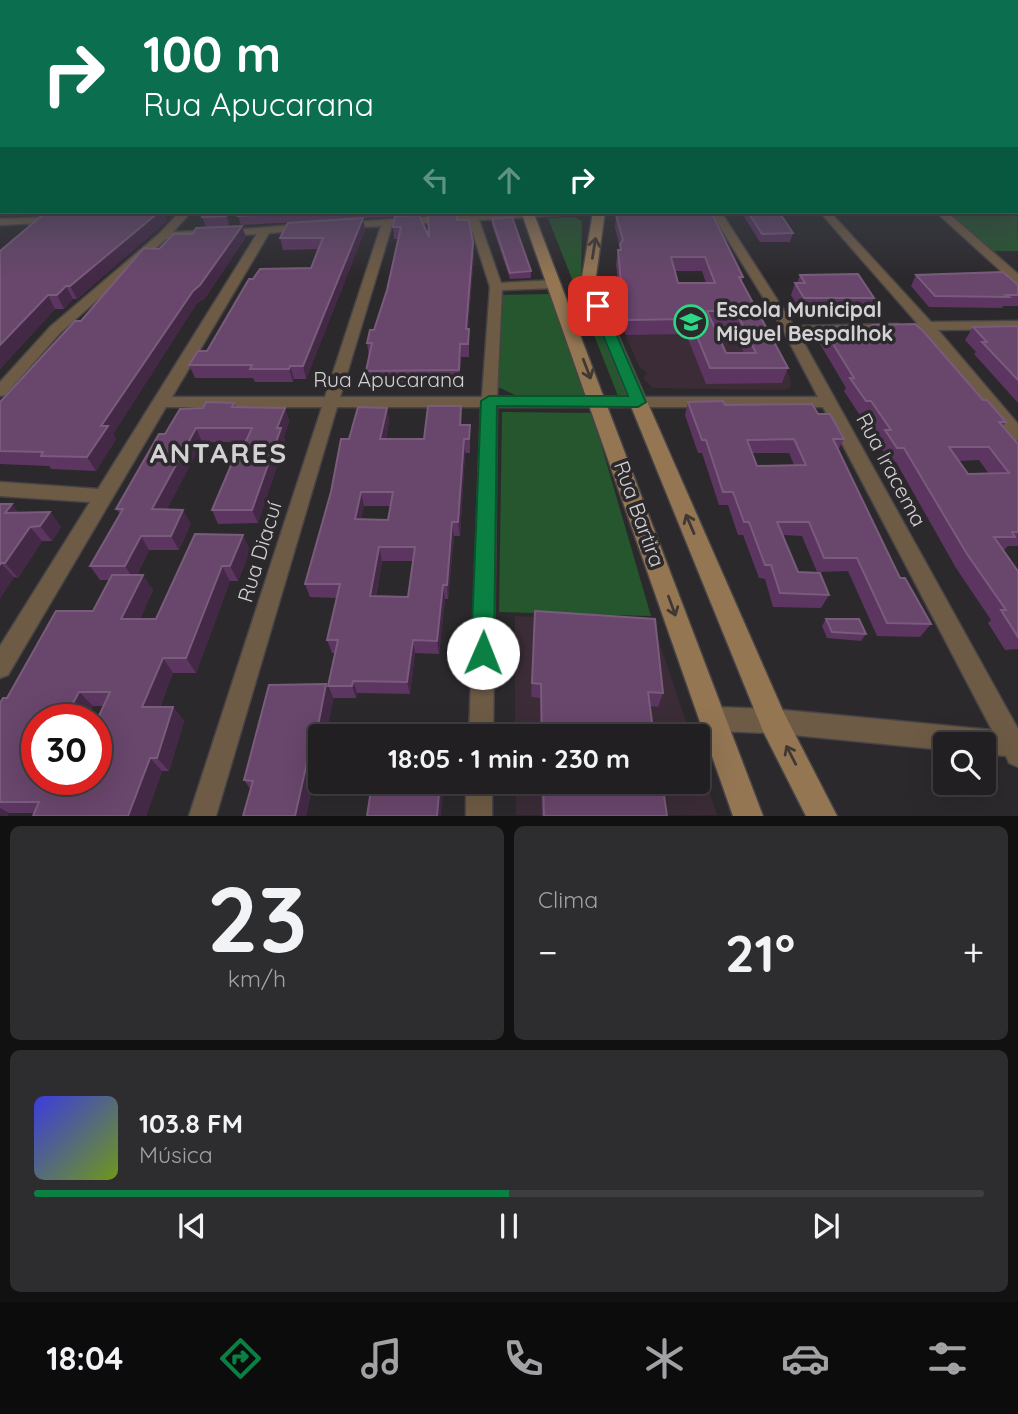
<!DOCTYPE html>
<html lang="pt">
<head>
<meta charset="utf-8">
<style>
  :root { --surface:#211f21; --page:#2d2c2e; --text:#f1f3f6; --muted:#a2a2a5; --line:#3e3d3f; --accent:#0b8043 }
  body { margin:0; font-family:Quicksand,sans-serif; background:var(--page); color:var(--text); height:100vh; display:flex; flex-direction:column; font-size:26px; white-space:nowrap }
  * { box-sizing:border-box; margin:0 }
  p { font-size:23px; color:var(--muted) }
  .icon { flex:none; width:38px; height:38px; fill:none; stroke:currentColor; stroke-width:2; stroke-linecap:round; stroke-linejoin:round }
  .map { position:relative; height:816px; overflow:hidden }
  .side { display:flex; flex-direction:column; gap:10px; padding:10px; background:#121112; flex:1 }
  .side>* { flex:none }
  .banner { position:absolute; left:0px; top:0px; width:1018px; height:214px; box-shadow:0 7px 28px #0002,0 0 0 2px var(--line); background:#0b6e4f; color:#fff; overflow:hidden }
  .tools { position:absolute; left:933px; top:732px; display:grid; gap:14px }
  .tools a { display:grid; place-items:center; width:63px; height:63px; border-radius:7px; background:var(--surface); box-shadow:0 7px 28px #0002,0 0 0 2px var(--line); font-size:35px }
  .speed { position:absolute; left:21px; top:704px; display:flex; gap:14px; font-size:35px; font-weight:700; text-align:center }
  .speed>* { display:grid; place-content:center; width:91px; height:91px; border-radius:50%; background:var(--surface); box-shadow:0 7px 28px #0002,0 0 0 2px var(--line); line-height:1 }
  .speed .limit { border:10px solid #d22; background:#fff; color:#111 }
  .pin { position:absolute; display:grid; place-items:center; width:60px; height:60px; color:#fff; margin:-30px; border-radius:14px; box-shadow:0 4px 10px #0006 }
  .me { position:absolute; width:77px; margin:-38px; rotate:1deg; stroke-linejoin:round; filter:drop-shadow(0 0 5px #0008) }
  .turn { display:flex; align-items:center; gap:24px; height:147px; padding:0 28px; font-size:32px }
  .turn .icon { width:91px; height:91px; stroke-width:2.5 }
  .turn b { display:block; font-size:49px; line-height:60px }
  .lanes { display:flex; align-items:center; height:66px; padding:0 28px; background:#0003; justify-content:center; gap:35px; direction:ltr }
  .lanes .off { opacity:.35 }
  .big { font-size:52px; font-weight:700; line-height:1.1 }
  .side .tile { flex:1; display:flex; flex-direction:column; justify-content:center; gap:10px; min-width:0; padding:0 24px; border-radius:10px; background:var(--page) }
  .side .dial { align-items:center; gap:0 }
  .dial b { font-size:91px; line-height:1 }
  .song { display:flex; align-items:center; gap:21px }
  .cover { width:84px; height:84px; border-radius:10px; background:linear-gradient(135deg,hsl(240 70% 55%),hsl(80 70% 35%)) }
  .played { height:7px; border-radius:4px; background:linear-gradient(90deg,var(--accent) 50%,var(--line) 50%) }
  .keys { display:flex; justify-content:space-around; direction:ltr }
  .heat { display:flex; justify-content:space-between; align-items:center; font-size:38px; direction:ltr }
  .side .tiles { flex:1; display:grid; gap:10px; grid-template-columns:1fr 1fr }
  .tile:last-child { grid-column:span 2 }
  .trip { position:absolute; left:308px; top:724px; width:402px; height:70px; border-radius:7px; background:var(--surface); box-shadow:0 7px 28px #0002,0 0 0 2px var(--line); font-weight:700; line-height:70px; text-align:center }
  .tab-bar { display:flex; height:112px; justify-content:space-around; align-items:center; background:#0d0c0d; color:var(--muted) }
  .tab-bar .icon { width:49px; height:49px }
  .tab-bar .selected { color:var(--accent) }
  .tab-bar b { font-size:32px; color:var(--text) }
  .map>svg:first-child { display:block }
</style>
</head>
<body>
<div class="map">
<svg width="1018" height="816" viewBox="0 0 1018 816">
  <rect width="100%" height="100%" fill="#2c292c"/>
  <path fill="#3b2c37" d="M748,291L790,377L791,387L785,390L653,388L643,378L647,373L639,366L607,294Z
    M515,616L653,623L691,737H515Z
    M698,759L717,815H516V782H698Z"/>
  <path fill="#26562d" d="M1017,198L1018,251H992L946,212H1017Z
    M574,217L582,221L581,282L626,395L618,396L548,218Z
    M551,294L588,396L519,397L498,387L496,380L501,295Z
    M502,412L592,413L651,616L499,612Z"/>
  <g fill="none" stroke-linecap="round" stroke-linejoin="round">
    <defs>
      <path id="street" d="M1017,184H1018V191H1017Z
        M180,212H191L173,232L195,231L201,234L199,236L166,239L60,333L5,395L0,396V382L50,327L159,234Z
        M466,212H566L561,215L479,220L501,283L555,280L561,284L555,288L502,290L497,397H818L783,330L711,212H721L794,326L898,324L900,327L893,331L799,334L1018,729V767L1009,763L1006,756L984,754V744H945V750L773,733L713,731L704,728L701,719L704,710L713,707L773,709L992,730L823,407H497L493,737H469L481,407H337L216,816H189L322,407H166L8,675L0,678V646L90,502L0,496V482L98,489L257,234L224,236L219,233L220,231L307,224L312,227L307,230L269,233L172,397H325L381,226L343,228L339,227V223L467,214ZM469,221L490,287L482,397H340L392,225Z
        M820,212H830L931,322L1018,321V329L938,330L1018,424V441L1012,439L923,330L917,329L915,326L917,323Z
        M936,212H947L1018,274V284L1014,283Z
        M57,217L61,218V222L0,225V219Z
        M466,782H492V816H466Z"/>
      <path id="secondary" d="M524,212L534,214L763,816H733L522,214Z
        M593,212H605L595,283L783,711L837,816H806L763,731L581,283Z"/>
    </defs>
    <use href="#street" stroke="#474447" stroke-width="3"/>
    <use href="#secondary" stroke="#474447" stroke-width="3"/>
    <use href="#street" fill="#6e5b45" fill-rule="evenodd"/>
    <use href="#secondary" fill="#947653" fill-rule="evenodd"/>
  </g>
  <path fill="#5c3560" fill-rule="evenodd" d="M60,212H163L167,221L77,299H73L64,309H55L0,369V251L60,213Z
    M205,212H228L229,226L206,227L202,217Z
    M239,212H415L416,215L429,237V212H456L457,220L474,255L468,329H469V357H461L459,383L369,384L366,371L369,356L367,343L374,330L387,290L398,239H394L393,227L395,217L363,218L365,230L306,379H294L293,382H255L253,378H195L189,365L207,351L253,279L311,268L319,249L283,250L280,238L319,221L241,225L238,216Z
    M620,212H711L743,277L742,282L788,368L782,383L706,384L686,334L626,335L614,297L616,283H618L616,264L618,250H620V248L615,228L616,215H620ZM675,271H702L706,283H678ZM714,326H732L744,353H726Z
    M741,212H779L793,233L790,242H760Z
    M492,219L531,271V278L510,279L492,225Z
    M246,237L205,298L197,303L113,434L116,439L96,471L51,469L49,466L0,464V402L81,321L159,249Z
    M800,275L874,298L868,310H800L791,295L795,283H797Z
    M916,275L1018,285V306H1003L1002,308L929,307L911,286Z
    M873,325L983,400L1006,422L1003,426L1018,444V546H1008L1004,550L1017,570H1018V649L1005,650L988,623L991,620L956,568L896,462H889L878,443L880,439L865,414H859L844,391L846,388L820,344L825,331L871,329ZM979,460L989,474H968L958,461Z
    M1018,326V403L974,354L976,352L965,340L973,327Z
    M688,402L818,414L844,439L838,450L900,578L931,624L920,637L877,636L848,571L817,572L802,536L783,535L798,572L829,595L821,608L773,607L765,579L759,578L743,535H738L728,505H719L702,453H698L685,415ZM752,453H789L794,465L757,466Z
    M234,403L236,407L285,408L289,421L284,436L285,442L258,523L218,524L212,510L245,442H202L167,509L191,523L179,550H149L137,575L153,590L140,619H156L195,534L250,550L238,581H230L196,673H173L160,707H173L184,721L169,771H162L146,816H33L34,813H9L0,816V703L7,698L93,611L109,580H100L90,566L120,514L116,509L165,434L203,408ZM93,706H103L98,718H87Z
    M461,406L462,425L470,439V453H465L460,536H454L448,599H445L439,654L415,653L410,694L357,693L356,698H333L328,686L335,653H332L327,640L337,598L310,597L305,584L349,439L387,408L389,421L386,439H424ZM364,506H391L388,520L361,519ZM382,561H413L408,597L376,596Z
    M0,504L19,513L50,512L61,527L52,541H42L18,578L14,577L0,598Z
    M535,611L663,693L658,707L650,706L654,737H540V698L531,697Z
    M826,619L866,634L861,641L827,638L822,626Z
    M333,699L326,737H320V751L306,816H243L251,790L244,780Z
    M541,782H662L667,816H542Z"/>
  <path fill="#432946" d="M159,212H163L167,221L77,299L70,286Z
    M225,212H228L229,226L226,216Z
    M363,218L365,230L306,379L303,366Z
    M242,226L246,237L205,298L197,303L113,434L116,439L96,471L87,457L101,426L193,291Z
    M473,243L474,255L467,342L466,329Z
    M66,286L73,299L64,309L57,295Z
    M48,295L55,309L0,369V345Z
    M460,344L461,357L459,383V370Z
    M290,366L294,379L293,382L289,369Z
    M461,406L462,419L461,439L460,425Z
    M285,408L289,421L284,436L285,442L258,523L252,510L277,428Z
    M387,408L389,421L383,453L380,439Z
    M196,428L202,442L160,523L152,509Z
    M464,439L465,453L460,536L458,522Z
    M361,492L364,506L358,533L355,519Z
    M12,504L23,519L5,513Z
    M183,510L191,523L179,550L171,536Z
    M50,512L61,527L52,541L40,526Z
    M452,522L454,536L448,599L447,585Z
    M30,527L42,541L18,578L5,563Z
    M243,535L250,550L238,581L230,566Z
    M141,536L149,550L134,580L125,566Z
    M379,547L382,561L373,609L370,596Z
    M1,563L14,577L0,598V565Z
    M222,566L230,581L196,673L186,658Z
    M143,575L153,590L133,634L121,619Z
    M443,585L445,599L439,654L437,641Z
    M413,640L415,653L410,694L407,682Z
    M163,658L173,673L154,721L142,707Z
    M353,681L357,693L356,698L352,686Z
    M326,684L333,699L326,737H320L317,731Z
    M79,692L93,706L86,719L65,718Z
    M173,707L184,721L169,771L157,758Z
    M314,731L320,743V751L306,816H295Z
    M150,758L162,771L146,816H128Z
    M440,782H444L441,816H437Z
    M0,808L9,813L8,816H0Z"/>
  <path fill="#69466c" stroke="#795b7c" stroke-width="2" fill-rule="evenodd" d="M2,170V197H0V172Z
    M88,212H159L70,286H66L57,295H48L0,345V251L45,213Z
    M205,212H225L226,216L202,217Z
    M239,212H310L238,216Z
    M624,212H711L743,277H739L788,368H710L690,319L628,320L616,283H621L618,250H621L620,244L623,240L616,215H625ZM671,257H705L715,283H678ZM707,311H736L756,353H726Z
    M748,212H779L793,233L762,234Z
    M457,213V220H469L473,243L466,329H469L468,344H460L459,370L366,371L372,343H367L370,330H374L387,290L401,227H393L395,216L419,215L429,237L428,214Z
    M512,217L531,271L510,273L492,219Z
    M363,218L303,366H290L289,369H250L252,365H189L198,351H207L249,279H253L260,269L311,268L323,238H280L288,223Z
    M242,226L200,285L193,291L101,426H108L87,457L41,456L43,452L0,451V402L75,321H81L144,248L159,249L174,234H193L196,228Z
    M1003,272L1018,285V295H1006L1009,297L935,296L916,275Z
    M858,274L874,298H804L795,283H805L800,275Z
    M915,324L923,331L983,400H987L1006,422H999L1018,444V532H1012L1015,537H994L1017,570H1018V637L1001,610H1006L967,554L904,448H897L885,430H891L871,401H866L850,378H854L825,331L875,328L873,325ZM949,447H989L1009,473L968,474Z
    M1018,326V380L982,342H987L973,327Z
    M723,401L725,405L812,404L818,414H830L844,439H833L900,578H905L931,624L887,623L857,558H824L809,522H777L798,572L820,573L829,595L780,593L771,565H765L749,522H744L733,492H723L706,440H702L688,402ZM794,439L806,465L757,466L747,440Z
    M206,402L234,403L232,407L285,408L277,428H281L252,510H212L235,456H239L252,428H196L152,509L183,510L171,536H141L125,566H90L123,509H116L159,434H165L180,409L203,408Z
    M428,406H461L460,425H470L469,439H464L458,522H452L447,585H443L437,641L413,640L407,682L353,681L352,686H328L338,640H327L340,584H305L331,492L341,439H349L358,407L387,408L380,439H424ZM361,492H393L388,520L355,519ZM379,547H415L408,597L370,596Z
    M0,504H12L5,513L50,512L40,526L30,527L5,563H1L0,565Z
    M195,534L243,535L230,566H222L186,658H163L142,707H173L157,758H150L128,816H33L39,802H0V703L3,698H7L56,611H93L112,575H143L121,619H156ZM79,692H110L98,718H65ZM37,719H96V779H37Z
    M535,611L655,619L663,693L648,692L654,737H542L541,684L532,683Z
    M826,619H859L866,634L832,632Z
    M326,684L317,731H314L295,816H243L253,781L244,780L269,685Z
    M375,734H443V737H374Z
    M367,782H440L437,816H367L372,784H367Z
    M543,782H662L667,816H544Z"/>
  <defs><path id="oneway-shaft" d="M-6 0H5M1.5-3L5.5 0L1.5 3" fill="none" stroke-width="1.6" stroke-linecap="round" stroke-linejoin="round" transform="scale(1.75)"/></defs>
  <g stroke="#413834">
    <use href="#oneway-shaft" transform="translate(594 248) rotate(-81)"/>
    <use href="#oneway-shaft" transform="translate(587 369) rotate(69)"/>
    <use href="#oneway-shaft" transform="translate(690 524) rotate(-113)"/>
    <use href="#oneway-shaft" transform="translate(672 606) rotate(70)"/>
    <use href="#oneway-shaft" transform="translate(791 755) rotate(-117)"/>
  </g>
  <linearGradient id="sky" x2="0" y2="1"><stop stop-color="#181718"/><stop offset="0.59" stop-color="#454956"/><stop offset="1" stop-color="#454956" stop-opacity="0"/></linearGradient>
  <rect width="1018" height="276" fill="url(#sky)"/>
  <path fill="#0b8043" stroke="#07532c" stroke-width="2" d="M598,302L604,306L646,402L638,407L497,406L494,653L491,660L483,664L475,660L471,653L481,401L489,396H628L591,306Z"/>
  <defs>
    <symbol id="school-ring" viewBox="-11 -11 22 22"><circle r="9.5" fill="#2c292c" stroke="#2dd884" stroke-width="1.5"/><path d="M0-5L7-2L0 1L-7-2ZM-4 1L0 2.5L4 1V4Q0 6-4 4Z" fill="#2dd884"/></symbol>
  </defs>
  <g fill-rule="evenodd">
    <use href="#school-ring" x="672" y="303" width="38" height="38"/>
  </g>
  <g text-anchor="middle" stroke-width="7" stroke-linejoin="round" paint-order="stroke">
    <g font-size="21" font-weight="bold" fill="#d3d1d3" stroke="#2c292c" text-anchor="start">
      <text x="716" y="317">Escola Municipal<tspan x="716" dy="24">Miguel Bespalhok</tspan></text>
    </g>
    <g font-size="21" fill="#d3d1d3" stroke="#2c292c">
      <text x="389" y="387">Rua Apucarana</text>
      <text transform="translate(891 470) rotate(62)" y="7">Rua Iracema</text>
      <text transform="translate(639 514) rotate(70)" y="7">Rua Bartira</text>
      <text transform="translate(260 552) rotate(-73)" y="7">Rua Diacuí</text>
    </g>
    <g font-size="28" font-weight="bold" letter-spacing="2" fill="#d3d1d3" stroke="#2c292c">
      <text x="219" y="463">ANTARES</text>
    </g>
  </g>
</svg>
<div class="tools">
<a><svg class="icon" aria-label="search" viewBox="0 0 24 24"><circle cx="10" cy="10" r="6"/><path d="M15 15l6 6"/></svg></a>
</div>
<div class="speed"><div class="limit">30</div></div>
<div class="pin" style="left:598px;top:306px;background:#d93025"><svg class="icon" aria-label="arrive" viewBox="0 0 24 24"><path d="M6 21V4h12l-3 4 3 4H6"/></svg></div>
<svg class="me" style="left:483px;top:653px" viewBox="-20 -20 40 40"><circle r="19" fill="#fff"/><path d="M0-13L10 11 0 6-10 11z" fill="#0b8043"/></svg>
<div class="trip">18:05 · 1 min · 230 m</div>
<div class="banner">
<div class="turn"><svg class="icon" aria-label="right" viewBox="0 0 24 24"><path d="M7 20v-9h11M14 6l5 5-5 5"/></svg><div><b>100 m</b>Rua Apucarana</div></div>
<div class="lanes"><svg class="icon off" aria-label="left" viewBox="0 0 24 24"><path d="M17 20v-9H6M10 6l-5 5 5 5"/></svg><svg class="icon off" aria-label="ahead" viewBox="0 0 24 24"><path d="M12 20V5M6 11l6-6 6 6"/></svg><svg class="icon" aria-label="right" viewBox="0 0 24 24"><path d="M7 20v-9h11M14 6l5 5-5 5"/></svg></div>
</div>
</div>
<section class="side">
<div class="tiles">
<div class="tile dial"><b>23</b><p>km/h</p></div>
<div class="tile"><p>Clima</p>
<div class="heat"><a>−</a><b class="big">21°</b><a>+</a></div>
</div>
<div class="tile">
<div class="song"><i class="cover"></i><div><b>103.8 FM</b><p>Música</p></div></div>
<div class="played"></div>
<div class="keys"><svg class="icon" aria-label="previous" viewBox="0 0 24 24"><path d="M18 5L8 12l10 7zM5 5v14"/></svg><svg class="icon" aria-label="pause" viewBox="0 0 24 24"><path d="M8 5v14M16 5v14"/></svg><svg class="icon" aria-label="next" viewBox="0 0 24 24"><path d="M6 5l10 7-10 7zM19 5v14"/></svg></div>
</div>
</div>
</section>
<nav class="tab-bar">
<b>18:04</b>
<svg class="icon selected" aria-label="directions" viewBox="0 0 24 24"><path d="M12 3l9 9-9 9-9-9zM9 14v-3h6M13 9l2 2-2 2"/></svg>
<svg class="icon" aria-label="music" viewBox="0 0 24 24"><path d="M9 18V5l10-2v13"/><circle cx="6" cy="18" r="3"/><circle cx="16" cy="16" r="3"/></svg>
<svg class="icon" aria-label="phone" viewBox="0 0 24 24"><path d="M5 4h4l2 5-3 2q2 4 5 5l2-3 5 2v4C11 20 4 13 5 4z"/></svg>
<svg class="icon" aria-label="climate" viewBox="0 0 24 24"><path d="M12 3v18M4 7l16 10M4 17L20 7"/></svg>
<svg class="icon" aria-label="car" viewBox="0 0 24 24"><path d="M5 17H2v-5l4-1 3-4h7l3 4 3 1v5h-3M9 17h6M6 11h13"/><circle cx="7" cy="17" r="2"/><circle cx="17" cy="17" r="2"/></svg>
<svg class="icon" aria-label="filters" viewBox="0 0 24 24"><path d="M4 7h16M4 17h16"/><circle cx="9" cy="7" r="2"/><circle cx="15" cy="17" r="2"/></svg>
</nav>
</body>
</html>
